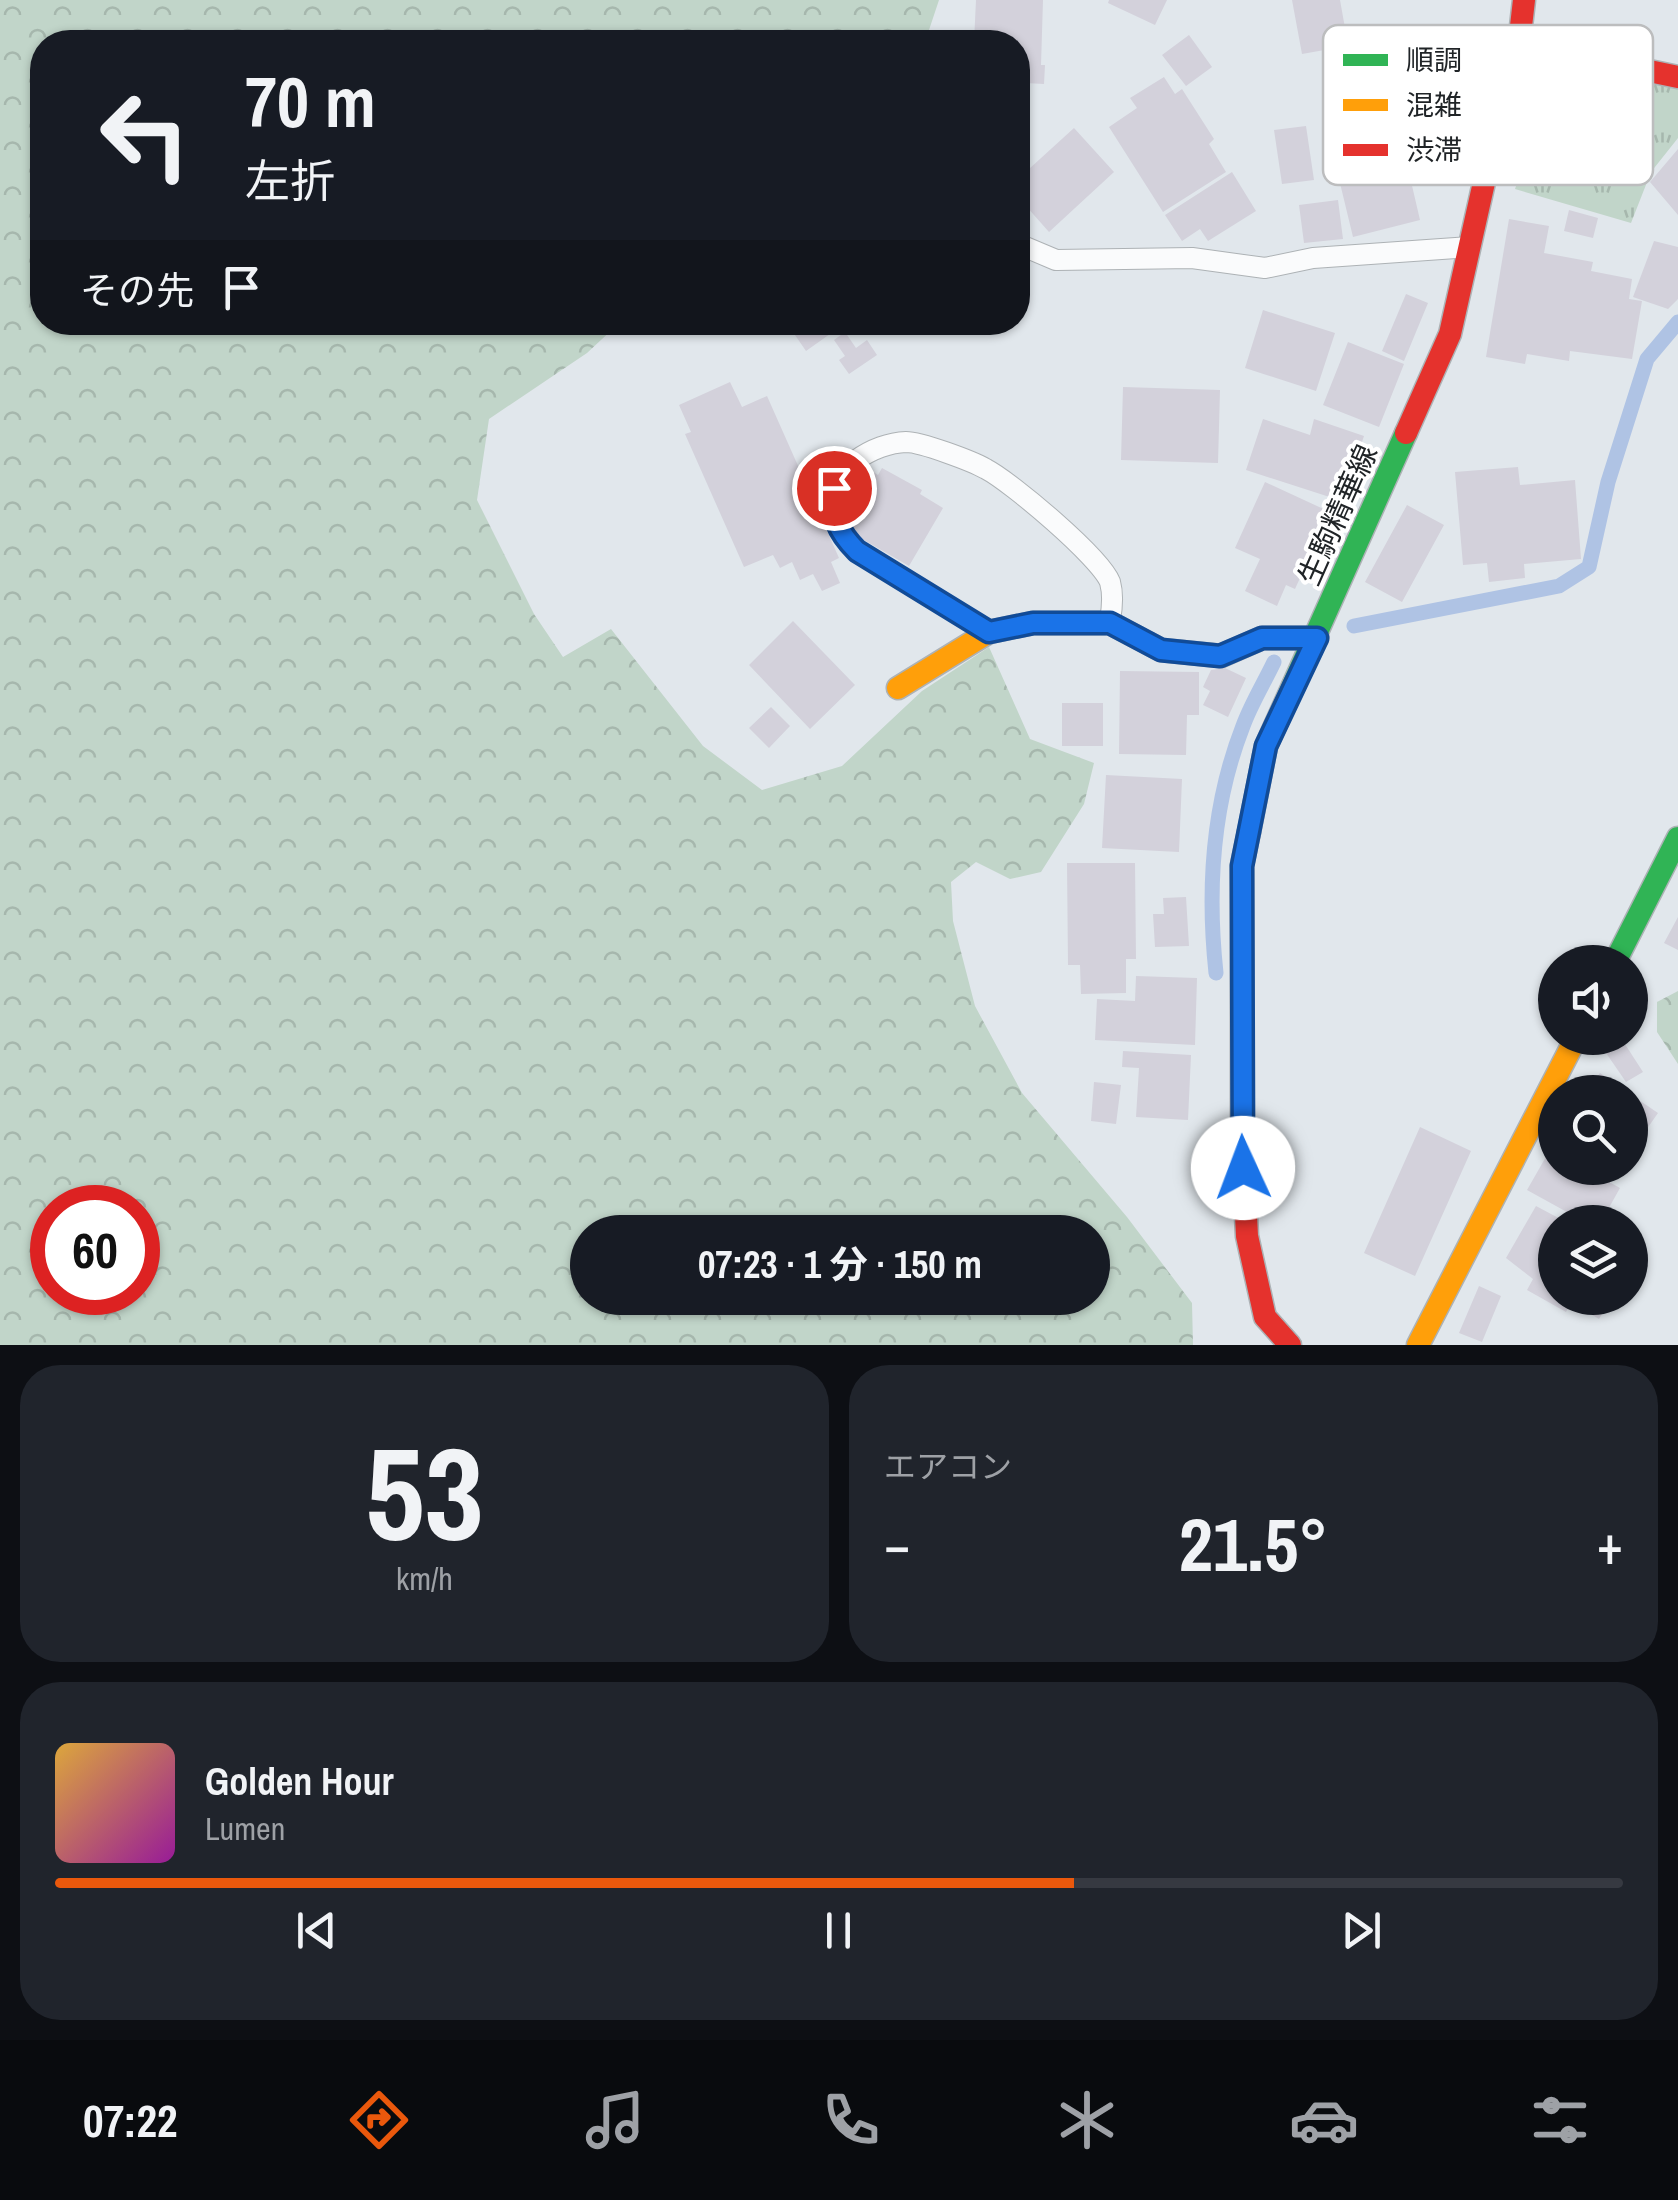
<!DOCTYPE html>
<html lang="ja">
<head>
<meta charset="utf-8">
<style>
  :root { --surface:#171b24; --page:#20242c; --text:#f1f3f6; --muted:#9ea1a6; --line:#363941; --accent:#ea580c }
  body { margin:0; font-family:"Archivo Narrow","Noto Sans JP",sans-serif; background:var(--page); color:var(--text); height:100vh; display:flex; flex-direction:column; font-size:38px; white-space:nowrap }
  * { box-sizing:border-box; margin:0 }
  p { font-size:32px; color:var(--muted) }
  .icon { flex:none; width:55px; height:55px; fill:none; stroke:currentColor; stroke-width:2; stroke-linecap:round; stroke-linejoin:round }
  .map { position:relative; height:1345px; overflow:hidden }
  .details { display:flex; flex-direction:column; gap:20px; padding:20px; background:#0d0f14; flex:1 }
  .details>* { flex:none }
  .hud { position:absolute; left:30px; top:30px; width:1000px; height:305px; border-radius:40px; box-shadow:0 2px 8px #0004; background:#171b24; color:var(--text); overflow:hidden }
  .controls { position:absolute; left:1538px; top:945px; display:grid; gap:20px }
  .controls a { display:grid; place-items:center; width:110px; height:110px; border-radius:50%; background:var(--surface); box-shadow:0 2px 8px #0004; font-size:50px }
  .speed { position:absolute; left:30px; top:1185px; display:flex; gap:20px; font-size:50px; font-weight:700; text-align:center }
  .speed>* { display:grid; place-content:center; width:130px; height:130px; border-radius:50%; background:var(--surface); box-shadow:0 2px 8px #0004; line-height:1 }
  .speed .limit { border:15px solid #d22; background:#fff; color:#111 }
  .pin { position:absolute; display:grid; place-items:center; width:85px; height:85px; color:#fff; margin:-42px; border:5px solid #fff; border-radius:50%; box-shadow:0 2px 10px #0007 }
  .me { position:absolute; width:110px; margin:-55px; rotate:358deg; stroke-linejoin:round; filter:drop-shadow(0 0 8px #0008) }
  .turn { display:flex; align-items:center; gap:35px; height:210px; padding:0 50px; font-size:45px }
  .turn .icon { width:130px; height:130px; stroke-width:2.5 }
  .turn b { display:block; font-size:70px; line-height:85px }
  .then { display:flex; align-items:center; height:95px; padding:0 50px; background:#0003; gap:20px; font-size:38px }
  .big { font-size:75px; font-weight:700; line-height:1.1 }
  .details .tile { flex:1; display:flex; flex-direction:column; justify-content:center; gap:15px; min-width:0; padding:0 35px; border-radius:40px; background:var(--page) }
  .details .dial { align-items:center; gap:0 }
  .dial b { font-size:130px; line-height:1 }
  .song { display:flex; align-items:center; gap:30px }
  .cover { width:120px; height:120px; border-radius:15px; background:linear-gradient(135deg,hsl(40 70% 55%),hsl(300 70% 35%)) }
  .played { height:10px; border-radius:5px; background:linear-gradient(90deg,var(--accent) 65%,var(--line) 65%) }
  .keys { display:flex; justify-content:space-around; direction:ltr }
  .heat { display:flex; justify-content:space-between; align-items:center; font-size:55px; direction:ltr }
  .details .tiles { flex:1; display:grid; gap:20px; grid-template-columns:1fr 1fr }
  .tile:last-child { grid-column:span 2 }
  .trip { position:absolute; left:570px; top:1215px; width:540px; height:100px; border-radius:50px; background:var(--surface); box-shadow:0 2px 8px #0004; font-weight:700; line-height:100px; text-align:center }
  .menu { display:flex; height:160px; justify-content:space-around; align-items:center; background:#090b0e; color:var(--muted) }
  .menu .icon { width:70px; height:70px }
  .menu .active { color:var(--accent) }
  .menu b { font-size:45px; color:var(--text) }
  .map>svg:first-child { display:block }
</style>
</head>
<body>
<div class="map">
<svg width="1678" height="1345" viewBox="0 0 1678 1345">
  <defs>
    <pattern id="grass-tufts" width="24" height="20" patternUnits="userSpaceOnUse" patternTransform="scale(2.5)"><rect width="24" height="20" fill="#c1d5c9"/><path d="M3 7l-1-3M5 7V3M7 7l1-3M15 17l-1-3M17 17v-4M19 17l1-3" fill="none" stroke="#a6b7ad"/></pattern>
    <pattern id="forest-crowns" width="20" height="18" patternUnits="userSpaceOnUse" patternTransform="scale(2.5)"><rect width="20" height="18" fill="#c1d5c9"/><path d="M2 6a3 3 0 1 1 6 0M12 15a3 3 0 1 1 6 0" fill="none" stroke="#a6b7ad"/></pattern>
  </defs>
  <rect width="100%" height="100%" fill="#e1e7ec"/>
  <path fill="url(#grass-tufts)" d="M1577,69L1678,89V138L1651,172L1631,223L1515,189L1547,94Z"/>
  <path fill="url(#forest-crowns)" fill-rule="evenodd" d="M0,0H939L925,42H42V322L613,323L616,326L587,353L489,419L477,500L534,614L563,657L611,629L703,746L762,790L842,766L922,691L989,647L1030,739L1094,763L1084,804L1041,872L1010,879L976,862L951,882L953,921L975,1006L1022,1093L1127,1217L1192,1303L1193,1345H0ZM52,1208H138V1292H52ZM588,1232H1092V1298H588Z
    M1678,991V1064L1657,1032V1002Z"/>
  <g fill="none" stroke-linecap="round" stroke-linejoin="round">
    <path stroke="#afc3e4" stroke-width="15" d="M1354,626L1559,586L1589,567L1608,482L1647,359L1678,322
      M1216,973C1207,889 1212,805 1243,726C1251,704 1264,683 1274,662"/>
  </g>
  <path fill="#d3d1db" d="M976,0H1043L1041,65H1045L1044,84L1025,83L1024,108H1018V42H974Z
    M1109,0H1167L1155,25L1108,3Z
    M1292,0H1340L1345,28L1326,32L1330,49L1302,54Z
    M1189,35L1212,67L1186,86L1162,55Z
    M1164,77L1175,94L1182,89L1214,139L1209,144L1226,172L1163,212L1109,127L1137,108L1130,98Z
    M1306,126L1314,180L1282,184L1274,130Z
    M1074,128L1114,172L1049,232L1018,197V179Z
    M1400,134L1420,220L1353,237L1332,150Z
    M1678,149V215L1650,182Z
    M1232,172L1256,211L1208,241L1200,229L1182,241L1165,215Z
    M1338,200L1343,239L1304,243L1299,205Z
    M1569,210L1598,218L1593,238L1564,231Z
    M1509,219L1549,226L1544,253L1593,262L1591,271L1632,279L1629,299L1642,301L1632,359L1570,351L1569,361L1527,354L1525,364L1486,357Z
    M1654,241L1678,247V299L1668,309L1633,297Z
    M1406,294L1428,303L1404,361L1382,351Z
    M1263,310L1335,333L1316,391L1245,368Z
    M786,322H847L806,351Z
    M845,332L856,348L867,340L877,355L849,374L839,360L845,356L834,340Z
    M1348,342L1404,364L1379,427L1323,405Z
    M730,382L742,407L767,396L839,558L831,562L840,583L822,591L813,574L800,580L792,562L780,568L773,555L744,567L685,434L691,432L679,405Z
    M1123,387L1220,390L1218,463L1121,460Z
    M1263,419L1310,435L1314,419L1364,436L1342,501L1246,470Z
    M864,466L878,475L882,468L922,490L920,494L943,508L909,566L850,532L859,516L842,506Z
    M1518,467L1520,485L1575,480L1581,559L1524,564L1525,578L1489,582L1487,563L1463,565L1455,472Z
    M1265,482L1330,512L1295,589L1286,585L1277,606L1245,591L1260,559L1235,548Z
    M1407,505L1444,525L1402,602L1365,582Z
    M793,621L855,685L810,729L749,665Z
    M1225,668L1246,678L1228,717L1203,705L1210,691L1203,687L1211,670Z
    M1120,671L1199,672V715H1187L1186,755L1119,754Z
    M1062,703H1103V746H1062Z
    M771,707L790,726L769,748L749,728Z
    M1106,775L1182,779L1179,852L1102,848Z
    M1067,863H1135L1136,959H1126V993L1081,994L1080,965H1068Z
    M1186,897L1189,946L1155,947L1153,914H1164L1163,898Z
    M1678,917V950L1664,943Z
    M1136,976L1197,978L1195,1045L1095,1040L1097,999L1135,1001Z
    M1621,1038L1643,1072L1626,1082L1604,1050Z
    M1123,1051L1191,1055L1188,1120L1136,1117L1139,1068L1122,1067Z
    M1600,1073L1628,1092H1587Z
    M1094,1082L1121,1085L1116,1124L1091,1121Z
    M1630,1094L1658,1113L1630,1153Z
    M1420,1127L1471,1151L1415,1276L1364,1253Z
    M1551,1148L1555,1151V1168H1584L1620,1188L1601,1222H1585L1527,1190Z
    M1595,1168H1620L1612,1179Z
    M1536,1206L1566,1222H1555V1298H1612L1599,1319L1571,1302L1566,1312L1527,1290L1533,1279L1506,1258Z
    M1479,1286L1501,1296L1482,1342L1459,1333Z"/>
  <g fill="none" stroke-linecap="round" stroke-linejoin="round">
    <defs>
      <path id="lane" d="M1018,244L1056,260L1192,258L1265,268L1313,258L1470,247
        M987,631L857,551C845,539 832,523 831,505C830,469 874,443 906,442C921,442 972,461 986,469C1011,482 1100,557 1110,582C1113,593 1112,609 1110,620"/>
      <path id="fast" d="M1249,832L1266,746L1406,433
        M1615,962L1678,838"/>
      <path id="slow" d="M898,688L989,632L1033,623H1110L1161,650L1221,656L1262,638H1317
        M1418,1345L1576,1038"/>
      <path id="jam" d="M1519,44L1678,77
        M1406,433L1450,334L1500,111L1519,44L1524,0
        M1249,832L1242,865V1133L1247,1236L1265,1317L1290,1345"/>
    </defs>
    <use href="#lane" stroke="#adb2b5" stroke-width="22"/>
    <use href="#fast" stroke="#adb2b5" stroke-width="25"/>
    <use href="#slow" stroke="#adb2b5" stroke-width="25"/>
    <use href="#jam" stroke="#adb2b5" stroke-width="25"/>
    <use href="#lane" stroke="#fafbfc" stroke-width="20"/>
    <use href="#fast" stroke="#30b455" stroke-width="22"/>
    <use href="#slow" stroke="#ff9f0a" stroke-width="22"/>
    <use href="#jam" stroke="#e5322d" stroke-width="22"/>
  </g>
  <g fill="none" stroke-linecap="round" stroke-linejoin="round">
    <defs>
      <path id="route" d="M834,488C830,514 838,532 857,551L989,632L1033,623H1110L1161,650L1220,656L1262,638H1317L1266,746L1242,866L1243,1168"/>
    </defs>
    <use href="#route" stroke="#114b97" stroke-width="25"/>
    <use href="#route" stroke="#1a73e8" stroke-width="18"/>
  </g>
  <g text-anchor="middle" stroke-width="8" stroke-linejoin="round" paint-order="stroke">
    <g font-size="30" fill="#202427" stroke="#fff">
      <text transform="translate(1338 515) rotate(-66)" y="10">生駒精華線</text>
    </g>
  </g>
  <rect x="1323" y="25" width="330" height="160" rx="15" fill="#fff" stroke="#bcbdbe" stroke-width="2.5"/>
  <rect x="1343" y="54" width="45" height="12" fill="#30b455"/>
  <rect x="1343" y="99" width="45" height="12" fill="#ff9f0a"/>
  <rect x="1343" y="144" width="45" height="12" fill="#e5322d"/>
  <g font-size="28" fill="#202427">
    <text x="1406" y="70">順調</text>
    <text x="1406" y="115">混雑</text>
    <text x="1406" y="160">渋滞</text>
  </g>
</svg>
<div class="controls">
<a><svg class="icon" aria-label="sound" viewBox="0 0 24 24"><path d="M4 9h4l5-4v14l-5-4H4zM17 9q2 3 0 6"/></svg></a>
<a><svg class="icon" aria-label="search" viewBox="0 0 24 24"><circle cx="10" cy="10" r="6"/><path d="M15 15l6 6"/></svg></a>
<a><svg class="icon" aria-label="layers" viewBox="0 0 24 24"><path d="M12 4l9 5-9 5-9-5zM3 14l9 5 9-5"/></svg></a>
</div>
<div class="speed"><div class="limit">60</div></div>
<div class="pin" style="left:834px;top:488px;background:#d93025"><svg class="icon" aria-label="arrive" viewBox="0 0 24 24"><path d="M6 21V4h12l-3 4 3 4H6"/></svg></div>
<svg class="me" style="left:1243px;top:1168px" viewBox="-20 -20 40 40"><circle r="19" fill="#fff"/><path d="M0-13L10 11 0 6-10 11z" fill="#1a73e8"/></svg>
<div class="trip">07:23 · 1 分 · 150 m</div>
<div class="hud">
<div class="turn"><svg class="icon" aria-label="left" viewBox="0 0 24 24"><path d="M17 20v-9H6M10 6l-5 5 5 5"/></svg><div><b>70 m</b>左折</div></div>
<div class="then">その先<svg class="icon" aria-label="arrive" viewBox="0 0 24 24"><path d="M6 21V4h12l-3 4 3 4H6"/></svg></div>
</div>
</div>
<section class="details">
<div class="tiles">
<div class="tile dial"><b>53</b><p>km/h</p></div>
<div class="tile"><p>エアコン</p>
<div class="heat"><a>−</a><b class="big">21.5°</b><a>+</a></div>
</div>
<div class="tile">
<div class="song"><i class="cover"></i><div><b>Golden Hour</b><p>Lumen</p></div></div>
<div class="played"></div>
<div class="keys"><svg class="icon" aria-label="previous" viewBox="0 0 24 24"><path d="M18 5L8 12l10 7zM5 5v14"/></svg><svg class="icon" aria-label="pause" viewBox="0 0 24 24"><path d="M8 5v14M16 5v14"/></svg><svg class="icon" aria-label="next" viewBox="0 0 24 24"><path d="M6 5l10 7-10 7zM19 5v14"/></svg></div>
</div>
</div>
</section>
<nav class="menu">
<b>07:22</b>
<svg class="icon active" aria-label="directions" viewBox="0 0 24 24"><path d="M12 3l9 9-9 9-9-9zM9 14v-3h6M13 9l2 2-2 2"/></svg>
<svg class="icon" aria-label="music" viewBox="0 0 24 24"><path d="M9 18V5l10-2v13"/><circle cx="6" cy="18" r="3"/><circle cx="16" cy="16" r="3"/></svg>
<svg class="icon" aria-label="phone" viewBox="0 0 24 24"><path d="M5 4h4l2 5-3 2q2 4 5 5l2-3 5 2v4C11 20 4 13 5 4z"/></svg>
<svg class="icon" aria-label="climate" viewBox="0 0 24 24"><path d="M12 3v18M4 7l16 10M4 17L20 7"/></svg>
<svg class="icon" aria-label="car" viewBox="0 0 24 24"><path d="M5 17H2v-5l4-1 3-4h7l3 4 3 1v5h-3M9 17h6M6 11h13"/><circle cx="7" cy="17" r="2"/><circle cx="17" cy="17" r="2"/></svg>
<svg class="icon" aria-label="filters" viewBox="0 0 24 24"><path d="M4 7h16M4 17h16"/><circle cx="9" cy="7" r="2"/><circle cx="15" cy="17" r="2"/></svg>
</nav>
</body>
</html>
